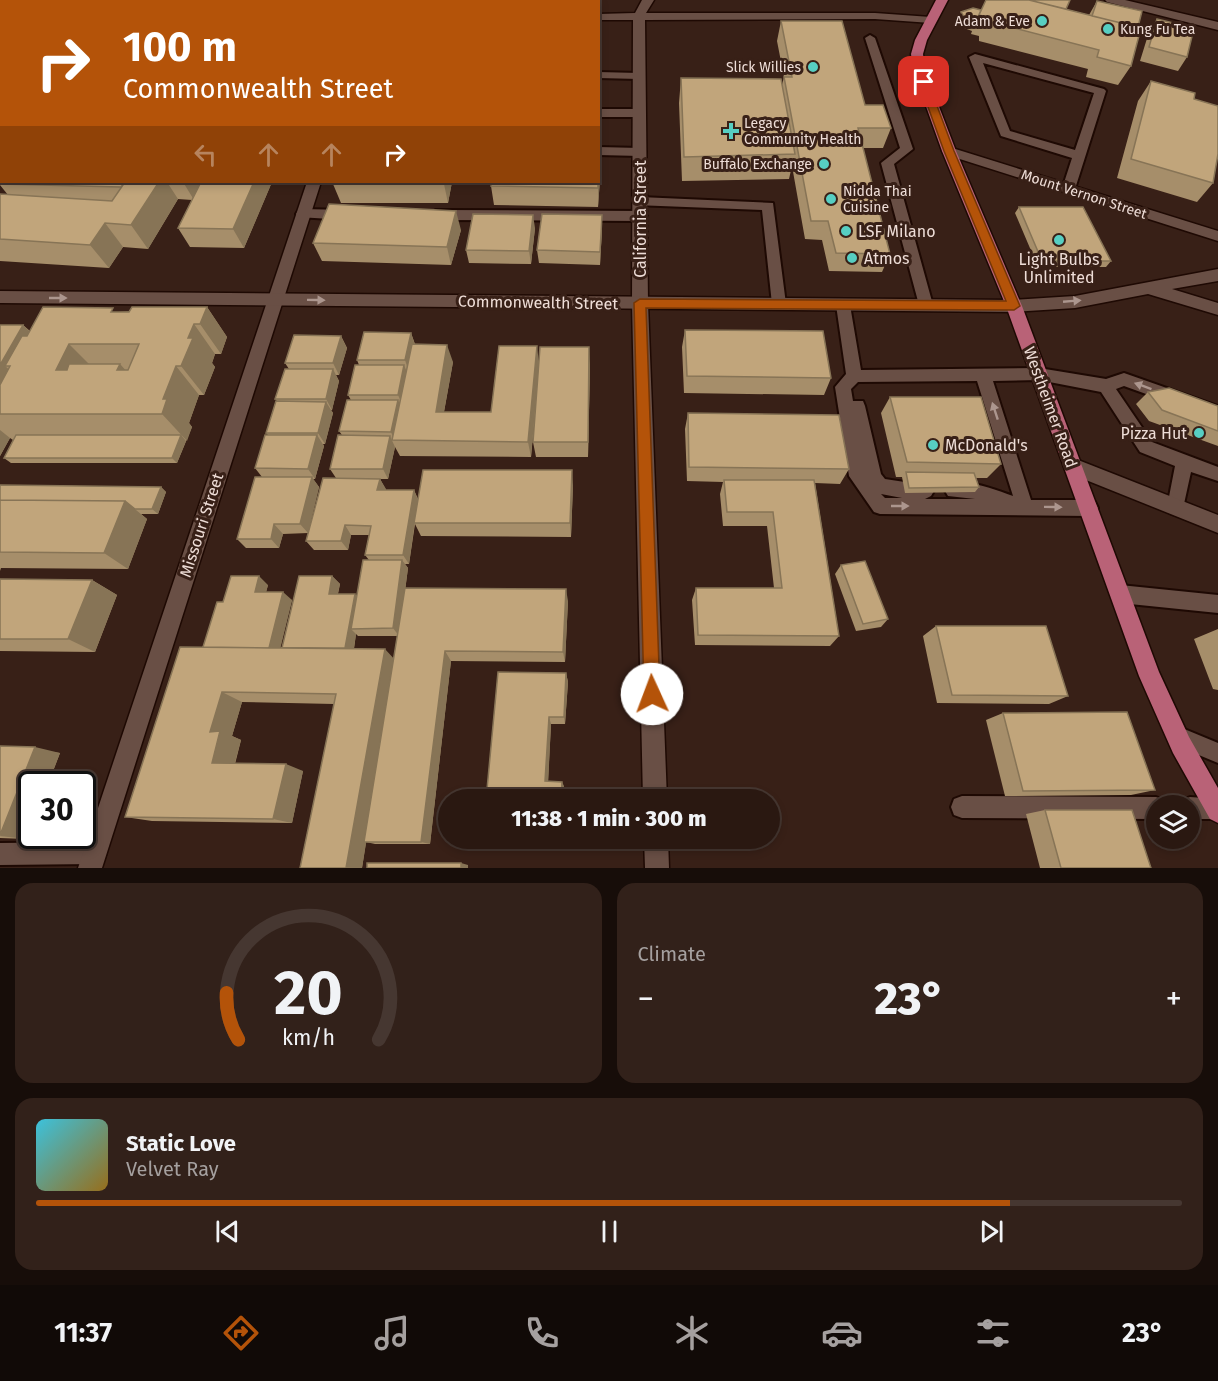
<!DOCTYPE html>
<html lang="en">
<head>
<meta charset="utf-8">
<style>
  :root { --surface:#2a1811; --page:#32211a; --text:#f1f3f6; --muted:#a5a09f; --line:#463731; --accent:#b45309 }
  body { margin:0; font-family:"Fira Sans",sans-serif; background:var(--page); color:var(--text); height:100vh; display:flex; flex-direction:column; font-size:22px; white-space:nowrap }
  * { box-sizing:border-box; margin:0 }
  p { font-size:20px; color:var(--muted) }
  .icon { flex:none; width:33px; height:33px; fill:none; stroke:currentColor; stroke-width:2; stroke-linecap:round; stroke-linejoin:round }
  .map { position:relative; height:868px; overflow:hidden }
  .details { display:flex; flex-direction:column; gap:15px; padding:15px; background:#170d09; flex:1 }
  .details>* { flex:none }
  .guide { position:absolute; left:0px; top:0px; width:600px; height:183px; box-shadow:0 3px 9px #0003,0 0 0 2px var(--line); background:#b45309; color:#fff; overflow:hidden }
  .tools { position:absolute; left:1146px; top:795px; display:grid; gap:12px }
  .tools a { display:grid; place-items:center; width:54px; height:54px; border-radius:50%; background:var(--surface); box-shadow:0 3px 9px #0003,0 0 0 2px var(--line); font-size:30px }
  .speed { position:absolute; left:18px; top:771px; display:flex; gap:12px; font-size:30px; font-weight:700; text-align:center }
  .speed>* { display:grid; place-content:center; width:78px; height:78px; border-radius:50%; background:var(--surface); box-shadow:0 3px 9px #0003,0 0 0 2px var(--line); line-height:1 }
  .speed .limit { border:3px solid #111; border-radius:9px; background:#fff; color:#111 }
  .pin { position:absolute; display:grid; place-items:center; width:51px; height:51px; color:#fff; margin:-26px; border-radius:12px; box-shadow:0 3px 9px #0006 }
  .me { position:absolute; width:66px; margin:-33px; rotate:358deg; stroke-linejoin:round; filter:drop-shadow(0 0 4px #0008) }
  .turn { display:flex; align-items:center; gap:21px; height:126px; padding:0 24px; font-size:27px }
  .turn .icon { width:78px; height:78px; stroke-width:2.5 }
  .turn b { display:block; font-size:42px; line-height:51px }
  .lanes { display:flex; align-items:center; height:57px; padding:0 24px; background:#0003; justify-content:center; gap:30px; direction:ltr }
  .lanes .off { opacity:.35 }
  .big { font-size:45px; font-weight:800; line-height:1.1 }
  .details .widget { flex:1; display:flex; flex-direction:column; justify-content:center; gap:9px; min-width:0; padding:0 21px; border-radius:18px; background:var(--page) }
  .details .dial { align-items:center; gap:0 }
  .dial svg { height:156px; overflow:visible; fill:none; stroke:var(--line); stroke-width:7; stroke-linecap:round; text-anchor:middle }
  .dial text { fill:var(--text); stroke:none }
  .song { display:flex; align-items:center; gap:18px }
  .cover { width:72px; height:72px; border-radius:9px; background:linear-gradient(135deg,hsl(190 70% 55%),hsl(40 70% 35%)) }
  .played { height:6px; border-radius:3px; background:linear-gradient(90deg,var(--accent) 85%,var(--line) 85%) }
  .keys { display:flex; justify-content:space-around; direction:ltr }
  .heat { display:flex; justify-content:space-between; align-items:center; font-size:33px; direction:ltr }
  .details .tiles { flex:1; display:grid; gap:15px; grid-template-columns:1fr 1fr }
  .widget:last-child { grid-column:span 2 }
  .trip { position:absolute; left:438px; top:789px; width:342px; height:60px; border-radius:30px; background:var(--surface); box-shadow:0 3px 9px #0003,0 0 0 2px var(--line); font-weight:800; line-height:60px; text-align:center }
  .menu { display:flex; height:96px; justify-content:space-around; align-items:center; background:#110a07; color:var(--muted) }
  .menu .icon { width:42px; height:42px }
  .menu .on { color:var(--accent) }
  .menu b { font-size:27px; color:var(--text) }
  .map>svg:first-child { display:block }
</style>
</head>
<body>
<div class="map">
<svg width="1218" height="868" viewBox="0 0 1218 868">
  <rect width="100%" height="100%" fill="#382017"/>
  <g fill="none" stroke-linecap="round" stroke-linejoin="round">
    <defs>
      <path id="lane" d="M870,35L875,38L913,149L894,164L933,305L931,309H921L919,305L881,163L900,148L865,38Z
        M975,54L1104,89L1106,91L1074,192L1069,193L1062,189L1072,158L1001,136L969,57ZM983,63L1094,93L1075,150L1010,131Z
        M598,72L639,73L645,76L639,79L598,78Z
        M598,109H639L645,113L639,117H598Z
        M0,141H2V149H0Z
        M598,147L640,148L646,152L640,156L598,155Z
        M640,197L773,203L786,304L784,308H774L772,304L762,210L635,205L633,202L635,199Z
        M303,209L347,210L354,215L347,220L298,217L296,214L298,211Z
        M436,210L640,211L647,216L640,221L436,220L429,215Z
        M843,299L848,301L850,305L861,370L1039,368L1106,379L1124,373L1218,406V420L1124,386L1116,389L1152,442L1218,467V481L1191,472L1182,513L1176,515L1170,513L1167,507L1175,466L1140,452L1101,392L1039,380L993,381L1031,500H1089L1095,502L1098,508L1095,514L1089,516L880,514L874,512L849,476L835,387L846,374L836,305L838,301ZM977,381L1013,496C993,489 969,478 948,486L945,491L948,496L975,499H925L931,496L934,491L931,486L885,479L881,474L865,406L863,401H853L851,389L858,382ZM881,494L902,498H885Z
        M1120,585L1218,595V613L1120,603L1113,600L1111,594L1113,588Z
        M1177,726L1218,743V763L1170,743L1167,736L1170,729Z
        M962,796L1156,797L1164,800L1166,806H1156V819L962,818L954,815L951,807L954,799Z
        M1190,797L1218,799V819H1190V806H1180L1182,800Z
        M95,842L103,845L106,853L103,861L95,864L0,865V843Z"/>
      <path id="street" d="M20,0H32L20,2Z
        M82,0H94L82,2Z
        M377,0H389L377,2Z
        M642,0H654L646,13H875L931,17L937,20L931,23L875,19L645,20L648,303L667,800H643L632,303L633,20H598V14L635,13Z
        M0,27H2L0,36Z
        M0,114H2L0,124Z
        M949,147L1218,231V241L944,154L942,151L944,148Z
        M307,182H321L102,868H78Z
        M644,838H668L669,868H645Z"/>
      <path id="secondary" d="M527,0H544L526,2Z
        M1105,0H1125L1218,22V30L1107,2Z
        M0,11H2V17H0Z
        M1218,269V281L1172,289L1218,303V315L1148,294L1075,308L1014,312L0,303V291L1014,300L1075,296Z
        M1073,458L1218,515V533L1066,472L1064,466L1066,460Z"/>
      <path id="primary" d="M936,0H948L927,40L923,54L925,70L956,151L1022,306L1159,672L1189,737L1218,788V823L1210,819L1173,753L1139,676L1006,306L942,151L913,70L911,54L915,40Z"/>
    </defs>
    <use href="#lane" stroke="#1e0903" stroke-width="4"/>
    <use href="#street" stroke="#1e0903" stroke-width="3"/>
    <use href="#secondary" stroke="#1e0903" stroke-width="3"/>
    <use href="#primary" stroke="#1e0903" stroke-width="3"/>
    <use href="#lane" fill="#694f45" fill-rule="evenodd"/>
    <use href="#street" fill="#694f45" fill-rule="evenodd"/>
    <use href="#secondary" fill="#694f45" fill-rule="evenodd"/>
    <use href="#primary" fill="#b96277" fill-rule="evenodd"/>
  </g>
  <path fill="#a68e6a" fill-rule="evenodd" d="M1097,1L1138,27L1131,66L1118,85L1086,77L1088,69L979,41V36L971,34L972,31L964,28L958,19L961,12L981,10L1066,9L1089,15Z
    M1157,19L1187,57L1178,71L1140,61L1149,32Z
    M781,21L865,105L891,128L883,148H863L890,254L882,272L829,271L822,240L805,239L792,166L789,179L682,181L679,103L681,78L782,85L784,77L777,41Z
    M1151,81L1194,99L1213,183L1197,202L1117,178L1138,101Z
    M599,160L600,179L598,207L494,205L491,186Z
    M0,182H272L244,248L190,247L178,228L192,200L178,199L148,249L123,247L109,268L0,261V194L8,195L0,185Z
    M452,182L448,203H341L333,184Z
    M1019,207L1111,261L1106,267H1038L1015,213Z
    M535,228L531,264L469,263L466,250Z
    M602,228L600,265L539,263L537,250Z
    M461,230L451,265L322,261L313,243Z
    M207,307L227,337L221,354H215L212,363L215,367L204,395H199L189,423L192,427L177,463H11L4,458L13,440L10,438L0,456V325H23L30,331L118,312Z
    M685,330L831,378L824,395L684,393L682,347Z
    M411,333L415,344L453,362L444,412H491L539,360L590,364L588,457H536L533,442L536,404L531,457L400,456L395,447L388,479H380L386,490H414L418,499L573,485L571,537L421,536L415,524L409,564H405L408,568L405,591L568,601L565,662L451,661L430,844H375L366,842L362,868H300L334,704L242,702L232,736L241,740L235,764L303,771L292,823L152,821L125,817L223,602L268,585L266,592L292,600L280,648H282L332,576L340,584L338,594L357,596L369,560L365,555L369,535H351L348,550H314L306,541L336,478L330,469L342,435L339,431L351,400L348,395L359,365L357,360ZM356,634L358,636H398L394,659L354,649Z
    M341,336L347,348L339,375H336L339,381L332,410H331L333,413L325,444H323L324,446L315,479H313L319,487L308,533L283,534L279,548H246L237,539L262,477L255,468L268,435L266,433L277,401L275,399L289,369L285,363Z
    M1148,392L1218,406V446L1149,421L1136,404Z
    M890,397L1001,464L987,478H976L979,487L975,492L905,493L902,477H896L881,413Z
    M688,413L849,469L840,484L815,483L839,636L830,646L695,645L692,600L696,588H774L767,526H723L720,494L723,482L687,481L685,429Z
    M0,485L161,487L166,492L158,514H141L147,519L128,569L1,568L0,571Z
    M841,565L888,619L881,627L856,631L835,574Z
    M0,579L92,580L117,595L95,652L0,651Z
    M936,626L1068,696L1049,704L937,703L923,636Z
    M1218,629V690L1213,689L1194,639Z
    M566,673L568,682L565,724H551L548,781L564,786L563,800H486Z
    M1003,713L1155,790L1131,795L1005,796L986,720Z
    M0,746L60,753L27,839L0,838Z
    M1045,810L1151,868H1040L1026,814Z"/>
  <path fill="#877456" d="M599,160L600,179L598,207V188Z
    M159,182H167L178,199L148,249L131,225Z
    M183,182H204L194,200Z
    M254,182H272L244,248L233,229Z
    M444,182H452L448,203L444,184Z
    M456,211L461,230L451,265L447,247Z
    M533,215L535,228L531,264L529,251Z
    M602,215V228L600,265V252Z
    M105,223L123,247L109,268L90,245Z
    M207,307L227,337L221,354L200,324Z
    M194,324L215,354L212,363L215,367L204,395L181,366L188,338Z
    M23,325L53,354L10,366H5L34,391L0,414V365Z
    M411,333L415,345L409,372L405,360Z
    M341,336L347,348L339,375L333,363Z
    M69,344L98,373L56,370Z
    M447,345L453,362L441,428L436,412Z
    M537,346L539,363L531,457L528,442Z
    M589,347L590,364L588,457V442Z
    M120,364L146,393L117,370Z
    M404,365L409,377L403,406L398,395Z
    M176,366L199,395L189,423L192,427L187,441L162,414L163,399Z
    M333,369L339,381L332,410L326,399Z
    M398,400L403,411L395,441L391,432Z
    M326,402L333,413L325,444L318,433Z
    M0,430L10,438L0,456Z
    M181,435L186,441L177,463L172,458Z
    M317,435L324,446L315,479L308,469Z
    M390,436L395,447L388,479L383,469Z
    M572,470L573,485L571,537L570,523Z
    M312,477L319,487L308,533L300,524Z
    M380,479L386,489L383,500L377,490Z
    M161,487L166,492L158,514L152,509Z
    M414,490L418,500L409,564L403,555Z
    M125,501L147,519L128,569L104,553Z
    M274,524L283,534L279,548L271,539Z
    M345,525L351,535L348,550L341,541Z
    M402,560L408,568L399,636L393,628Z
    M259,576L268,585L264,600L255,592Z
    M332,576L340,584L336,601L329,594Z
    M92,580L117,595L95,652L68,639Z
    M566,589L568,601L565,662L563,652Z
    M283,592L292,600L279,654L269,648Z
    M355,594L362,601L351,629L356,634L353,654L345,648Z
    M385,649L396,661L362,868H346Z
    M445,651L451,661L430,844L421,842Z
    M566,673L568,682L565,724L564,717Z
    M222,692L242,702L232,736L241,740L233,770L212,763L210,732Z
    M549,717L551,724L548,786L545,781Z
    M35,747L60,753L48,784H32V827L27,839L0,836Z
    M286,764L303,771L292,823L273,819Z
    M562,782L564,786L563,800H561Z
    M461,863L468,865V868H461Z"/>
  <path fill="#c1a57b" stroke="#877456" stroke-width="1.5" fill-rule="evenodd" d="M986,0H1029L1141,28L1131,66L1097,57L1099,50L987,21V17L979,15Z
    M1029,0H1070L1066,9Z
    M1097,1L1142,11L1138,27L1092,16Z
    M973,8L981,10L975,24L967,22L961,12Z
    M1157,19L1194,28L1187,57L1149,47Z
    M781,21H842L865,105H883L891,128H858L890,254L836,253L828,221H811L784,77H792Z
    M681,78L781,79L795,154L684,157Z
    M1151,81L1195,93L1194,99L1218,106V154L1213,183L1131,159Z
    M2,180V182H125L121,187L0,184Z
    M125,182H159L131,225L105,223L90,245L0,239V194L112,201Z
    M201,182H254L233,229L178,228Z
    M334,182H444V184H333Z
    M492,182H598V188L491,186Z
    M329,204L456,211L447,247L313,243Z
    M1019,207H1083L1111,261H1042Z
    M473,214L533,215L529,251L466,250Z
    M542,214L602,215L600,252L537,250Z
    M43,307L113,308L111,312H129L132,307H207L200,324H194L188,338H193L181,366H176L163,399H167L162,414H0V385L10,366H5L22,336H27ZM69,344H139L128,370H117L120,364H69L67,370H56Z
    M0,325H23L0,365Z
    M685,330L823,331L831,378L687,376Z
    M364,332L411,333L405,360H357Z
    M294,335L341,336L333,363H285Z
    M412,344L447,345L436,412H491L499,346H537L528,442L392,440Z
    M540,347H589L588,442H533Z
    M355,365H404L398,395H348Z
    M285,369H333L326,399H275Z
    M1169,388L1218,406V431L1162,410L1148,392Z
    M890,397H981L1001,464L907,462Z
    M347,400H398L391,432L339,431Z
    M276,401L326,402L318,433H266Z
    M688,413L839,415L849,469L689,467Z
    M16,435H181L172,458H4Z
    M265,435H317L308,469L255,468Z
    M338,435L390,436L383,469H330Z
    M423,470H572L570,523H414Z
    M906,472L974,473L979,487L909,488Z
    M255,477H312L300,524H274L271,539H237Z
    M323,478L380,479L377,490H414L403,555H365L371,526L345,525L341,541H306Z
    M724,480H814L839,636L698,635L696,588H782L773,512H727Z
    M0,485L161,487L152,509H135L125,501L0,500Z
    M0,500L125,501L104,553L0,552Z
    M363,560H402L393,628L351,629Z
    M865,561L888,619L863,624L841,565Z
    M231,576H259L255,592H283L269,648L203,647L217,602H223Z
    M299,576H332L329,594H355L345,648H282Z
    M0,579L92,580L68,639H0Z
    M405,588L566,589L563,652L445,651L421,842H364Z
    M936,626H1046L1068,696L952,695Z
    M180,647L385,649L346,868H300L336,694L222,692L210,732L220,731L212,763L286,764L273,819L125,817Z
    M498,672L566,673L564,717H549L545,781L562,782L561,800H486Z
    M1127,712L1155,790L1023,791L1003,713Z
    M0,746L35,747L0,835Z
    M1045,810H1132L1151,868H1061Z
    M367,863H461V868H367Z"/>
  <defs><path id="oneway-solid" d="M-6-.8H1V-3.2L6.5 0L1 3.2V.8H-6Z" transform="scale(1.5)"/></defs>
  <g fill="#ac968e">
    <use href="#oneway-solid" transform="translate(58 298)"/>
    <use href="#oneway-solid" transform="translate(316 300) rotate(1)"/>
    <use href="#oneway-solid" transform="translate(1072 301) rotate(-5)"/>
    <use href="#oneway-solid" transform="translate(1143 386) rotate(-160)"/>
    <use href="#oneway-solid" transform="translate(995 411) rotate(-108)"/>
    <use href="#oneway-solid" transform="translate(900 506)"/>
    <use href="#oneway-solid" transform="translate(1053 507) rotate(1)"/>
  </g>
  <path fill="#b45309" stroke="#753606" stroke-width="1.5" d="M924,79L928,82L954,151L1020,306L1014,310L646,308L660,694L658,700L652,703L646,700L644,694L634,303L640,299L1006,301L944,151L919,82Z"/>
  <g fill="#57cec2" stroke="#382017" stroke-width="2">
    <circle cx="1042" cy="21" r="6"/>
    <circle cx="1108" cy="29" r="6"/>
    <circle cx="813" cy="67" r="6"/>
    <path d="M728 122h6v6h6v6h-6v6h-6v-6h-6v-6h6z"/>
    <circle cx="824" cy="164" r="6"/>
    <circle cx="831" cy="199" r="6"/>
    <circle cx="846" cy="231" r="6"/>
    <circle cx="1059" cy="240" r="6"/>
    <circle cx="852" cy="258" r="6"/>
    <circle cx="1199" cy="433" r="6"/>
    <circle cx="933" cy="445" r="6"/>
  </g>
  <g text-anchor="middle" stroke-width="6" stroke-linejoin="round" paint-order="stroke">
    <g font-size="14" fill="#eeddd7" stroke="#382017" text-anchor="end">
      <text x="1030" y="26">Adam &amp; Eve</text>
      <text x="1120" y="34" text-anchor="start">Kung Fu Tea</text>
      <text x="801" y="72">Slick Willies</text>
      <text x="744" y="128" text-anchor="start">Legacy<tspan x="744" dy="16">Community Health</tspan></text>
      <text x="812" y="169">Buffalo Exchange</text>
      <text x="843" y="196" text-anchor="start">Nidda Thai<tspan x="843" dy="16">Cuisine</tspan></text>
    </g>
    <g font-size="14" fill="#eeddd7" stroke="#382017">
      <text transform="translate(1084 194) rotate(18)" y="5">Mount Vernon Street</text>
    </g>
    <g font-size="16" fill="#eeddd7" stroke="#382017">
      <text transform="translate(640 219) rotate(-90)" y="6">California Street</text>
      <text transform="translate(538 302) rotate(1)" y="6">Commonwealth Street</text>
      <text transform="translate(1051 407) rotate(70)" y="6">Westheimer Road</text>
      <text transform="translate(201 525) rotate(-72)" y="6">Missouri Street</text>
    </g>
    <g font-size="16" fill="#eeddd7" stroke="#382017" text-anchor="start">
      <text x="858" y="237">LSF Milano</text>
      <text x="864" y="264">Atmos</text>
      <text x="1059" y="265" text-anchor="middle">Light Bulbs<tspan x="1059" dy="18">Unlimited</tspan></text>
      <text x="1187" y="439" text-anchor="end">Pizza Hut</text>
      <text x="945" y="451">McDonald's</text>
    </g>
  </g>
</svg>
<div class="tools">
<a><svg class="icon" aria-label="layers" viewBox="0 0 24 24"><path d="M12 4l9 5-9 5-9-5zM3 14l9 5 9-5"/></svg></a>
</div>
<div class="speed"><div class="limit">30</div></div>
<div class="pin" style="left:924px;top:82px;background:#d93025"><svg class="icon" aria-label="arrive" viewBox="0 0 24 24"><path d="M6 21V4h12l-3 4 3 4H6"/></svg></div>
<svg class="me" style="left:652px;top:694px" viewBox="-20 -20 40 40"><circle r="19" fill="#fff"/><path d="M0-13L10 11 0 6-10 11z" fill="#b45309"/></svg>
<div class="trip">11:38 · 1 min · 300 m</div>
<div class="guide">
<div class="turn"><svg class="icon" aria-label="right" viewBox="0 0 24 24"><path d="M7 20v-9h11M14 6l5 5-5 5"/></svg><div><b>100 m</b>Commonwealth Street</div></div>
<div class="lanes"><svg class="icon off" aria-label="left" viewBox="0 0 24 24"><path d="M17 20v-9H6M10 6l-5 5 5 5"/></svg><svg class="icon off" aria-label="ahead" viewBox="0 0 24 24"><path d="M12 20V5M6 11l6-6 6 6"/></svg><svg class="icon off" aria-label="ahead" viewBox="0 0 24 24"><path d="M12 20V5M6 11l6-6 6 6"/></svg><svg class="icon" aria-label="right" viewBox="0 0 24 24"><path d="M7 20v-9h11M14 6l5 5-5 5"/></svg></div>
</div>
</div>
<section class="details">
<div class="tiles">
<div class="widget dial"><svg viewBox="0 0 100 80">
<path d="M14 69A42 42 0 1 1 86 69"/>
<path d="M14 69A42 42 0 0 1 8 45" stroke="#b45309"/>
<text x="50" y="56" font-size="32" font-weight="700">20</text>
<text x="50" y="72" font-size="11">km/h</text>
</svg></div>
<div class="widget"><p>Climate</p>
<div class="heat"><a>−</a><b class="big">23°</b><a>+</a></div>
</div>
<div class="widget">
<div class="song"><i class="cover"></i><div><b>Static Love</b><p>Velvet Ray</p></div></div>
<div class="played"></div>
<div class="keys"><svg class="icon" aria-label="previous" viewBox="0 0 24 24"><path d="M18 5L8 12l10 7zM5 5v14"/></svg><svg class="icon" aria-label="pause" viewBox="0 0 24 24"><path d="M8 5v14M16 5v14"/></svg><svg class="icon" aria-label="next" viewBox="0 0 24 24"><path d="M6 5l10 7-10 7zM19 5v14"/></svg></div>
</div>
</div>
</section>
<nav class="menu">
<b>11:37</b>
<svg class="icon on" aria-label="directions" viewBox="0 0 24 24"><path d="M12 3l9 9-9 9-9-9zM9 14v-3h6M13 9l2 2-2 2"/></svg>
<svg class="icon" aria-label="music" viewBox="0 0 24 24"><path d="M9 18V5l10-2v13"/><circle cx="6" cy="18" r="3"/><circle cx="16" cy="16" r="3"/></svg>
<svg class="icon" aria-label="phone" viewBox="0 0 24 24"><path d="M5 4h4l2 5-3 2q2 4 5 5l2-3 5 2v4C11 20 4 13 5 4z"/></svg>
<svg class="icon" aria-label="climate" viewBox="0 0 24 24"><path d="M12 3v18M4 7l16 10M4 17L20 7"/></svg>
<svg class="icon" aria-label="car" viewBox="0 0 24 24"><path d="M5 17H2v-5l4-1 3-4h7l3 4 3 1v5h-3M9 17h6M6 11h13"/><circle cx="7" cy="17" r="2"/><circle cx="17" cy="17" r="2"/></svg>
<svg class="icon" aria-label="filters" viewBox="0 0 24 24"><path d="M4 7h16M4 17h16"/><circle cx="9" cy="7" r="2"/><circle cx="15" cy="17" r="2"/></svg>
<b>23°</b>
</nav>
</body>
</html>
